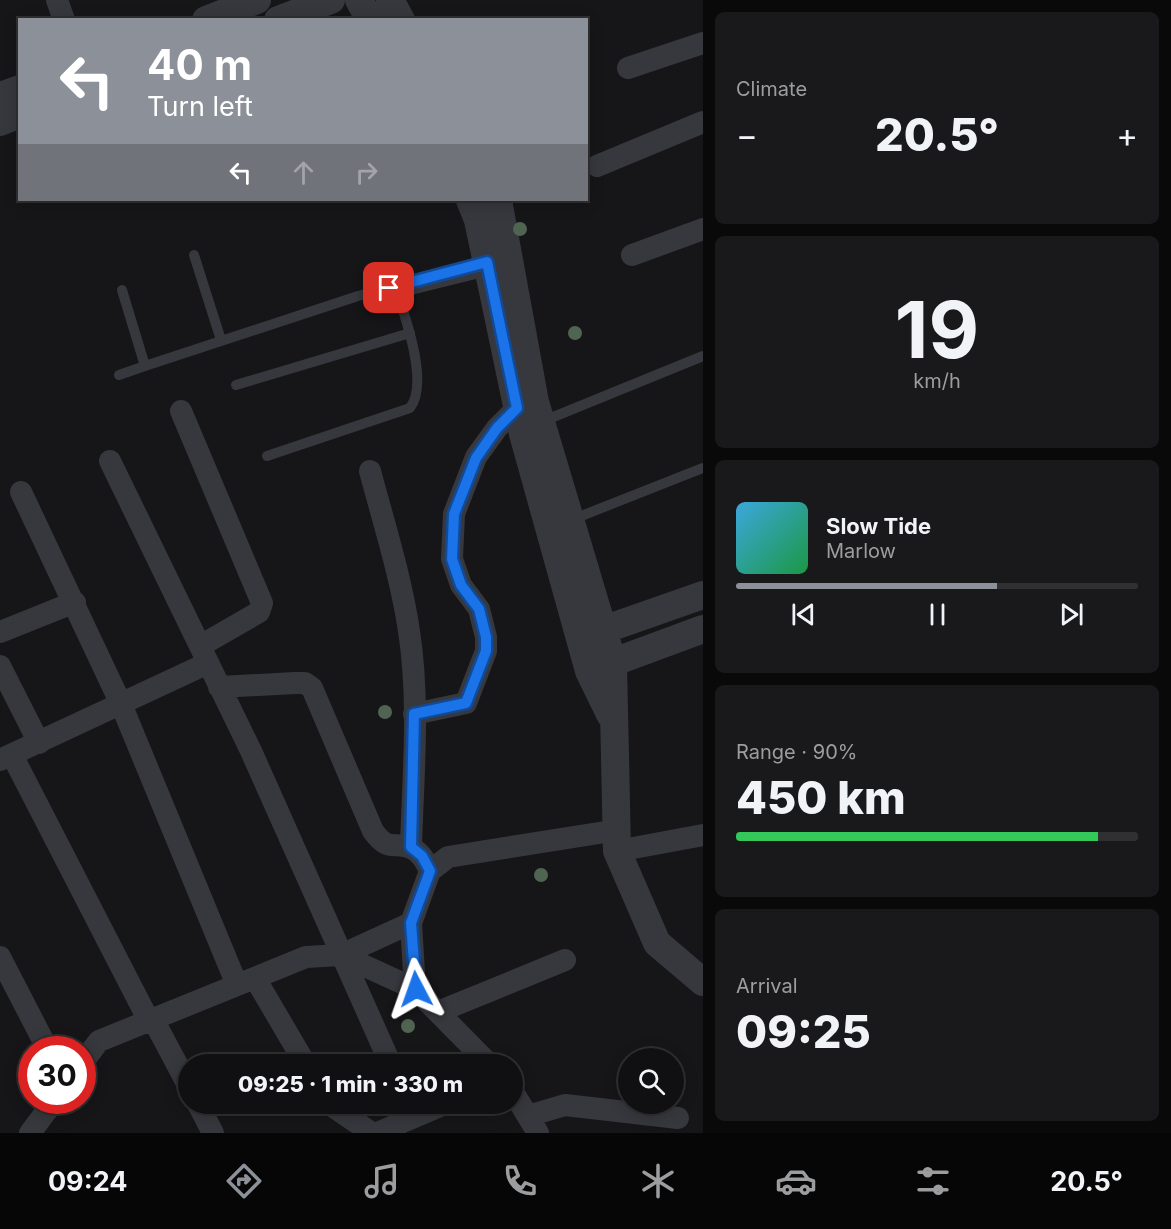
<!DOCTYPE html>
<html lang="en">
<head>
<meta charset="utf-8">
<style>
  :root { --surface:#101012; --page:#19191b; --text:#f1f3f6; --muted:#9c9d9f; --line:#303032; --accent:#8c9099 }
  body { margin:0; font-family:Inter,sans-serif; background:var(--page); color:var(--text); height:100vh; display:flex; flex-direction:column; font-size:22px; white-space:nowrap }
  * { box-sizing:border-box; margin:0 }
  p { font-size:20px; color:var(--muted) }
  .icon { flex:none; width:33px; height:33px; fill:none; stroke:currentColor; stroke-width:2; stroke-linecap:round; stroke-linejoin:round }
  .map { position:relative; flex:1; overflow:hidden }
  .side { display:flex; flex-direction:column; gap:12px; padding:12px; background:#09090a; width:468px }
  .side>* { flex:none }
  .banner { position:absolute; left:18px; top:18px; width:570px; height:183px; border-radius:0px; box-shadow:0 3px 15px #0003,0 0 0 2px var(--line); background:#8c9099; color:#fff; overflow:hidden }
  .controls { position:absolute; left:618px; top:1048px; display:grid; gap:12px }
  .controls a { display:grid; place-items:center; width:66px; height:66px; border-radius:50%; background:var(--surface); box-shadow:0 3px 15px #0003,0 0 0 2px var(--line); font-size:30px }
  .speed { position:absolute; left:18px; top:1036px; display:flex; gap:12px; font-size:30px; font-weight:700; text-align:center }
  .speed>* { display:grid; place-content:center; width:78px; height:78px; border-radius:50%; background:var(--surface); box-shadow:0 3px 15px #0003,0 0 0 2px var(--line); line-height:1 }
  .speed .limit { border:9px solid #d22; background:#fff; color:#111 }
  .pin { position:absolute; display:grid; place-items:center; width:51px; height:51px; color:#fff; margin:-26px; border-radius:12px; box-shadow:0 3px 9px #0006 }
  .me { position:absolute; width:66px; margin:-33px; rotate:356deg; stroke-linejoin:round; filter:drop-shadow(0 0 4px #0008) }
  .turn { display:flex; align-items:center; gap:21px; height:126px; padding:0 30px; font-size:27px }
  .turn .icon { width:78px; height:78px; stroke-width:2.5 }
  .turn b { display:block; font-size:42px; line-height:51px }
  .lanes { display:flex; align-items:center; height:57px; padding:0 30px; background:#0003; justify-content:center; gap:30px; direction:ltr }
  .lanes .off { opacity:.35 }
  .big { font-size:45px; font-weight:800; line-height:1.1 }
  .side .card { flex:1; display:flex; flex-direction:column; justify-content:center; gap:9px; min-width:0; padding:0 21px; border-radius:9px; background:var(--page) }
  .side .dial { align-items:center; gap:0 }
  .dial b { font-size:78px; line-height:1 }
  .song { display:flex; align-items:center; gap:18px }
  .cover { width:72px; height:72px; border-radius:9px; background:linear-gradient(135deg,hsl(200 70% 55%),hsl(140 70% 35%)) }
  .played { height:6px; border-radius:3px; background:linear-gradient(90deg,var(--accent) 65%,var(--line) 65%) }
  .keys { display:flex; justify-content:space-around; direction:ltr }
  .heat { display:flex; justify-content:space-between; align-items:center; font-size:33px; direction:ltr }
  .charge { height:9px; border-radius:4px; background:linear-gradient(90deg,#34c759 90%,var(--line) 0) }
  .trip { position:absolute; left:178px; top:1054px; width:345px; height:60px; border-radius:30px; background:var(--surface); box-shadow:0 3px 15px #0003,0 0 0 2px var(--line); font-weight:800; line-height:60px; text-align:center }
  .menu { display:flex; height:96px; justify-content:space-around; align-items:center; background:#060607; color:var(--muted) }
  .menu .icon { width:42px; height:42px }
  .menu .selected { color:var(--accent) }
  .menu b { font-size:27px; color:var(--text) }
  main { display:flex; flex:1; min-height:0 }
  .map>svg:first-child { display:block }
</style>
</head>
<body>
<main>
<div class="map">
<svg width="703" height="1133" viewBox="0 0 703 1133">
  <rect width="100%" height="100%" fill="#161618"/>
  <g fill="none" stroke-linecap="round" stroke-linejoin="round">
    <path stroke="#37383d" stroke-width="10" d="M194,255L221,340
      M145,366L358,296L486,262
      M119,375L145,366L122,290
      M236,385L410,333
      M541,422L703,356
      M267,456L410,408C428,385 408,325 399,298L403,292L488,271
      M571,520L703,468"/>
    <path stroke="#37383d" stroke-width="22" d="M57,0L64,20
      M628,68L703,43
      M597,166L703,122
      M632,255L703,229
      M181,411L262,603L259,612L200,646
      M110,461L251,751L391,1065
      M370,471C384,524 401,577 409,631C420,702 413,776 411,847
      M21,492L121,704L237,985
      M0,632L75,602
      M0,666L39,743
      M219,687L295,683H305L312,688L373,831C390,854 393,840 411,848C421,852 426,862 430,871
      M414,714L466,703L486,651V637L479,609L461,585L452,559L454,514L476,457L497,428L517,408
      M12,755L149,1021
      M0,760L208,663
      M617,851L703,835
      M341,955L411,923
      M0,957L48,1050
      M255,978L306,1065
      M415,989L411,923L430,871L448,857L618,830
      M438,1012L565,960
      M153,1019L189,1087
      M82,1063L99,1041L306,957L341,955L415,989L490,1065
      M513,1092L538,1133
      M198,1104L213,1133
      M329,1104L372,1133
      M528,1116L565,1105L678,1118
      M30,1133L54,1101
      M377,1133L445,1104"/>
    <path stroke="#37383d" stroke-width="28" d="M359,0L370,20
      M390,0L401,20
      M206,20L257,0
      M278,20L331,0
      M0,96L20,89
      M0,122L20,114
      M470,200L478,220L523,434L589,671L610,714
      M498,200L535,402L613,663L617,851L657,943L703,982
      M586,636L703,595
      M595,669L703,629"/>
  </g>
  <g fill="#506452">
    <circle cx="520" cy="229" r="7"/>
    <circle cx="575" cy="333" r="7"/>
    <circle cx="385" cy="712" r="7"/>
    <circle cx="541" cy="875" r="7"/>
    <circle cx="408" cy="1026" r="7"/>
  </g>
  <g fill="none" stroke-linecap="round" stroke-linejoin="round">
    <defs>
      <path id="route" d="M389,288L487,262L517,408L497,428L476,458L454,514L452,559L461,585L479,609L486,637V651L466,703L414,714L411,847L422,856L430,871L411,923L416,989"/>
    </defs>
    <use href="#route" stroke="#114b97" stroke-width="15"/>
    <use href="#route" stroke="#1a73e8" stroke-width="10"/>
  </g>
</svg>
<div class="controls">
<a><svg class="icon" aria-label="search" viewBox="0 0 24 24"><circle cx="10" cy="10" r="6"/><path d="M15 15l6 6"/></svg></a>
</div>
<div class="speed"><div class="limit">30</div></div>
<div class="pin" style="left:389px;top:288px;background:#d93025"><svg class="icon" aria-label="arrive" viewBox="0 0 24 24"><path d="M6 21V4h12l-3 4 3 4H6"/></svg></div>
<svg class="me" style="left:416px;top:989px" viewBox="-20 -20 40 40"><path d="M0-17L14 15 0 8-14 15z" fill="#1a73e8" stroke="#fff" stroke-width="4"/></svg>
<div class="trip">09:25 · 1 min · 330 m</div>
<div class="banner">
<div class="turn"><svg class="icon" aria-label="left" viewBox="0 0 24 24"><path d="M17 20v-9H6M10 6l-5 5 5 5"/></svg><div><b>40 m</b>Turn left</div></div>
<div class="lanes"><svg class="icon" aria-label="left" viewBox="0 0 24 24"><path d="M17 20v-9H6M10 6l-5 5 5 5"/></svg><svg class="icon off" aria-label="ahead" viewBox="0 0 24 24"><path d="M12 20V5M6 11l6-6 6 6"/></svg><svg class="icon off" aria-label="right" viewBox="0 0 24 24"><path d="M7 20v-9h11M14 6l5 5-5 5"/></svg></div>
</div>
</div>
<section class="side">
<div class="card"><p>Climate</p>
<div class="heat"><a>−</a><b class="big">20.5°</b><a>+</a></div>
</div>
<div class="card dial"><b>19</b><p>km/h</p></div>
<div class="card">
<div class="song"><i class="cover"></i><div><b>Slow Tide</b><p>Marlow</p></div></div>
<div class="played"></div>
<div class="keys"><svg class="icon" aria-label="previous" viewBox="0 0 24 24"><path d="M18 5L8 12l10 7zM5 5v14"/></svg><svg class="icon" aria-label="pause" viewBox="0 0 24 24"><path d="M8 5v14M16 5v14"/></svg><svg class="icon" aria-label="next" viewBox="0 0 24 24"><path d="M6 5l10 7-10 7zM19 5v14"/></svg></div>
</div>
<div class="card"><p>Range · 90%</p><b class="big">450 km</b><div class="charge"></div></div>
<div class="card"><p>Arrival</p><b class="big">09:25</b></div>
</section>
</main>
<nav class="menu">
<b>09:24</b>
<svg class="icon selected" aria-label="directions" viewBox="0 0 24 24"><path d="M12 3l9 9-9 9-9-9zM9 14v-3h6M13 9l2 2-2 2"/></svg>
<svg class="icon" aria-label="music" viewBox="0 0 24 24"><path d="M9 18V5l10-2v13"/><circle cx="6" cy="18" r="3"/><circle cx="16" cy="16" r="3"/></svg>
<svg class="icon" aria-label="phone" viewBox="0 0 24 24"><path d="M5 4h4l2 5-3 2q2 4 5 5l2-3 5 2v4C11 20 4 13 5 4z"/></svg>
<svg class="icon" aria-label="climate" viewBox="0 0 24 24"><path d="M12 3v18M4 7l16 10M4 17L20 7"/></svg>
<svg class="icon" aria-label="car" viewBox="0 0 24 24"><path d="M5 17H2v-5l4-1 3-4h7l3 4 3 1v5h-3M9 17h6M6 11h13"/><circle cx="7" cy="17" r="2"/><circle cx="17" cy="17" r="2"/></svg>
<svg class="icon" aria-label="filters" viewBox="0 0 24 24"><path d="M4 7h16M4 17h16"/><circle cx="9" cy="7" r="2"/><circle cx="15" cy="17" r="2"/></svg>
<b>20.5°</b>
</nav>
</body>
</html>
